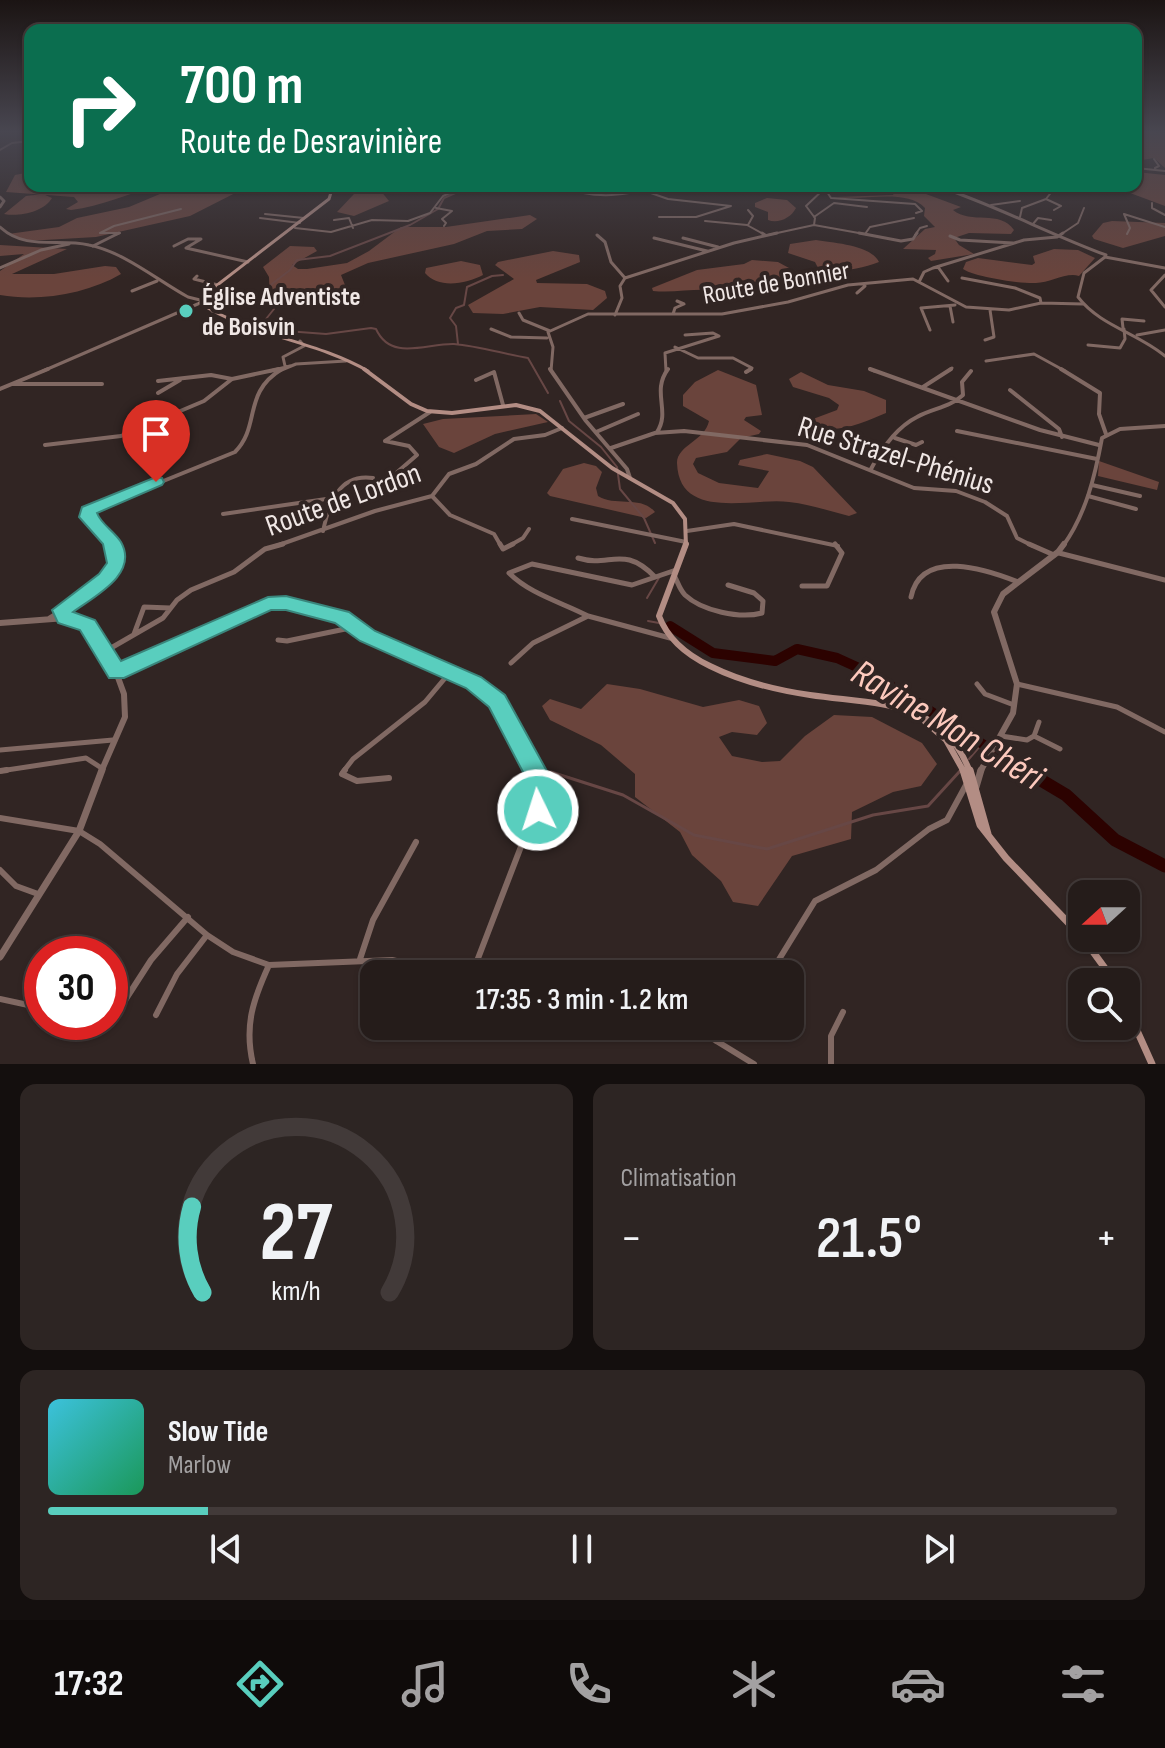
<!DOCTYPE html>
<html lang="fr">
<head>
<meta charset="utf-8">
<style>
  :root { --surface:#251c1a; --page:#2d2523; --text:#f1f3f6; --muted:#a3a1a2; --line:#423a39; --accent:#59cebe }
  body { margin:0; font-family:"Sofia Sans Condensed",sans-serif; background:var(--page); color:var(--text); height:100vh; display:flex; flex-direction:column; font-size:30px; white-space:nowrap }
  * { box-sizing:border-box; margin:0 }
  p { font-size:26px; color:var(--muted) }
  .icon { flex:none; width:44px; height:44px; fill:none; stroke:currentColor; stroke-width:2; stroke-linecap:round; stroke-linejoin:round }
  .map { position:relative; height:1064px; overflow:hidden }
  .panel { display:flex; flex-direction:column; gap:20px; padding:20px; background:#140f0e; flex:1 }
  .panel>* { flex:none }
  .guide { position:absolute; left:24px; top:24px; width:1118px; height:168px; border-radius:16px; box-shadow:0 2px 6px #0004,0 0 0 2px var(--line); background:#0b6e4f; color:#fff; overflow:hidden }
  .needle { width:52px; rotate:249deg }
  .tools { position:absolute; left:1068px; top:880px; display:grid; gap:16px }
  .tools a { display:grid; place-items:center; width:72px; height:72px; border-radius:16px; background:var(--surface); box-shadow:0 2px 6px #0004,0 0 0 2px var(--line); font-size:40px }
  .speed { position:absolute; left:24px; top:936px; display:flex; gap:16px; font-size:40px; font-weight:700; text-align:center }
  .speed>* { display:grid; place-content:center; width:104px; height:104px; border-radius:50%; background:var(--surface); box-shadow:0 2px 6px #0004,0 0 0 2px var(--line); line-height:1 }
  .speed .limit { border:12px solid #d22; background:#fff; color:#111 }
  .pin { position:absolute; display:grid; place-items:center; width:68px; height:68px; color:#fff; margin:-82px -34px; border-radius:50% 50% 50% 0; rotate:-45deg; box-shadow:0 0 8px #0007 }
  .pin .icon { rotate:45deg }
  .me { position:absolute; width:88px; margin:-44px; rotate:356deg; stroke-linejoin:round; filter:drop-shadow(0 0 6px #0008) }
  .turn { display:flex; align-items:center; gap:28px; height:168px; padding:0 24px; font-size:36px }
  .turn .icon { width:104px; height:104px; stroke-width:2.5 }
  .turn b { display:block; font-size:56px; line-height:68px }
  .big { font-size:60px; font-weight:600; line-height:1.1 }
  .panel .widget { flex:1; display:flex; flex-direction:column; justify-content:center; gap:12px; min-width:0; padding:0 28px; border-radius:16px; background:var(--page) }
  .panel .dial { align-items:center; gap:0 }
  .dial svg { height:208px; overflow:visible; fill:none; stroke:var(--line); stroke-width:7; stroke-linecap:round; text-anchor:middle }
  .dial text { fill:var(--text); stroke:none }
  .song { display:flex; align-items:center; gap:24px }
  .cover { width:96px; height:96px; border-radius:12px; background:linear-gradient(135deg,hsl(190 70% 55%),hsl(150 70% 35%)) }
  .played { height:8px; border-radius:4px; background:linear-gradient(90deg,var(--accent) 15%,var(--line) 15%) }
  .keys { display:flex; justify-content:space-around; direction:ltr }
  .heat { display:flex; justify-content:space-between; align-items:center; font-size:44px; direction:ltr }
  .panel .tiles { flex:1; display:grid; gap:20px; grid-template-columns:1fr 1fr }
  .widget:last-child { grid-column:span 2 }
  .trip { position:absolute; left:360px; top:960px; width:444px; height:80px; border-radius:16px; background:var(--surface); box-shadow:0 2px 6px #0004,0 0 0 2px var(--line); font-weight:600; line-height:80px; text-align:center }
  .tabs { display:flex; height:128px; justify-content:space-around; align-items:center; background:#0f0b0a; color:var(--muted) }
  .tabs .icon { width:56px; height:56px }
  .tabs .on { color:var(--accent) }
  .tabs b { font-size:36px; color:var(--text) }
  .map>svg:first-child { display:block }
</style>
</head>
<body>
<div class="map">
<svg width="1165" height="1064" viewBox="0 0 1165 1064">
  <rect width="100%" height="100%" fill="#312523"/>
  <path fill="#6a443c" d="M1136,130L1165,133V168L1154,158L1136,161Z
    M30,172V186H157C127,194 102,206 71,210L66,209L78,202L74,197L6,192L15,175Z
    M1136,172L1165,175V206L1114,187L1136,186Z
    M179,186H249L190,216L96,237L27,241L8,234L59,227L77,218L129,207Z
    M907,187L961,207L953,210C971,225 1000,209 1014,230L1011,234L969,233L954,238L959,245L974,254L931,261L928,258L935,254L936,250L903,249L925,229L935,227L924,216L925,208C907,188 862,201 837,197L893,195L897,188Z
    M380,190L389,201L354,216L337,212L354,194Z
    M43,194L52,198C44,212 19,217 4,214L26,196Z
    M767,198L787,200L796,208C791,218 778,224 768,220V212L755,207V203Z
    M530,215L537,219L522,229L487,231L454,244L368,263L341,275L345,285L341,288L284,303L270,300L269,277L263,267L290,246L314,247L317,251L292,265L298,269H307L347,263L369,251L401,227H446Z
    M1112,221L1165,223V236L1123,248L1094,239L1092,236L1103,223Z
    M816,240C834,243 871,245 879,262C860,269 839,273 819,270L815,262L788,253L790,244Z
    M0,245L67,249L12,274H54L105,266L116,267L121,274C87,294 39,302 0,295V271L24,254L0,256Z
    M1054,249L1078,250L1095,258L1079,276C1066,272 1050,283 1036,283C1021,284 975,277 963,269L966,262L978,258L1032,265L1035,263L1033,256Z
    M553,251L579,255L580,262L536,280L537,283L587,284L605,291L607,298L593,310L540,307L503,314L473,313L468,305L514,279L495,265L498,262Z
    M752,260L778,262L789,268L790,280C759,297 743,292 710,290C691,289 672,293 653,291L652,288L697,270L744,264Z
    M461,261L480,265L483,275C466,284 438,289 425,273L426,268Z
    M718,370L756,385L762,415L746,417L744,420L761,431L759,434L741,438L727,452L696,458L693,464L698,473L719,483L758,488L769,471L738,465L740,460L767,454L800,461L813,467L857,513L849,516C829,511 809,504 789,502C753,497 679,522 677,463C677,445 705,441 709,421L683,406V395L695,382Z
    M801,372L828,385L864,391L886,400V413C865,422 834,436 813,425V419L837,410L839,405L829,398L793,387L789,379Z
    M536,414L548,422L495,434L454,453L439,447L423,424L443,419Z
    M1099,461L1159,482L1157,490L1098,476Z
    M584,463L596,466L602,472L596,488L598,496C615,507 641,495 655,512L646,518L550,496L547,493L563,469Z
    M607,684L640,689L703,707L739,700L759,706L767,723L757,735L732,732L719,737L732,756L762,762L780,761L805,736L834,715L872,717L922,743L937,764L921,786L893,792L852,812L851,839L792,856L758,906L733,902L721,881L692,855L680,832L635,797V774L601,745L550,720L542,706L550,699L581,709Z"/>
  <g fill="none" stroke-linecap="round" stroke-linejoin="round">
    <path stroke="#674745" stroke-width="2" d="M281,331L266,319L274,309L263,291L290,270L297,260L330,256L410,225L438,209L444,198L471,186
      M286,331L326,334L371,328L376,329C391,362 427,343 454,344C478,346 504,354 528,358L548,393
      M458,344L456,326L450,318L456,308L464,305L467,287L492,276L503,275
      M560,401L569,421L601,447L617,467L620,489L644,518L655,543
      M647,598L660,576
      M648,621L659,623
      M969,759L981,745"/>
    <path stroke="#674745" stroke-width="3" d="M551,772L623,795L694,835L767,849L873,815L928,806L960,771"/>
    <path stroke="#2c0200" stroke-width="10" d="M670,626L713,653L775,661L797,649L837,658L870,673L1027,772"/>
    <path stroke="#2c0200" stroke-width="13" d="M1024,770L1066,795L1115,840L1165,866"/>
    <path stroke="#816963" stroke-width="2" d="M1136,131L1140,130
      M0,150L12,143L30,141
      M1154,159L1159,166L1155,168
      M1136,168L1165,171
      M563,186C594,201 629,195 661,186
      M1029,186L1053,190L1046,199L1061,206L1054,210
      M825,189L831,198L915,204L922,211L916,213
      M648,192L668,199L731,206L696,217H659
      M1152,203V208L1165,215
      M991,205L1020,201
      M436,208L452,211L442,219L446,223L444,226
      M748,210L753,216L748,225
      M265,214L304,218
      M814,217L834,203L867,207
      M1020,217L1022,208L1046,199
      M260,218L300,223
      M334,220L349,218L353,228
      M705,221L747,225L765,235
      M1033,224L1038,218L1051,220
      M814,225L870,235
      M295,228L331,232L372,220L408,221L430,213L443,196L466,186
      M100,233L114,226L181,209
      M101,233H120L115,235
      M865,234L870,227L914,218
      M1127,234L1130,228L1124,214L1165,227
      M768,235L814,225L815,218L806,206L826,187
      M915,235L920,228L927,226
      M1060,235L1078,223L1084,208"/>
    <path stroke="#816963" stroke-width="3" d="M762,233L765,235
      M859,233L901,241L913,239L917,233
      M597,235L605,242L611,262L625,278
      M950,236L960,240L1013,243
      M654,238L707,251
      M683,238L718,247
      M93,246L119,233
      M174,246L188,239H201L186,248L248,262
      M938,267L948,281
      M0,268L41,250L69,244
      M1165,275L1151,290L1165,307
      M197,276L194,279L218,285
      M962,278L1015,288L1040,298L1041,303
      M920,280L924,272L933,268L1024,240L1057,237L1063,233
      M132,291L157,281
      M857,293L865,286
      M206,294L227,298L242,293
      M950,306L953,322
      M212,311L253,296
      M519,313L523,320L550,331
      M673,314L675,308L684,304L677,301
      M615,315L622,298L620,286L625,278L734,243L777,233
      M1123,328L1122,319L1144,321
      M491,329L511,337L547,338
      M930,330L921,308L955,305
      M1137,335L1165,330
      M985,340L994,337L990,310
      M1088,345L1120,348L1125,339L1124,329
      M675,347L698,358H733L752,368L748,371
      M986,361L1034,354L1065,371
      M285,366L283,357L304,346L300,341
      M870,369L874,371
      M43,371L200,303
      M270,371L290,366
      M551,371L553,347L548,332L588,314H722L788,302L848,285L913,279L966,307L1009,310L1041,303L1083,304
      M666,371L665,353L719,336L713,333L685,335
      M948,371L952,368"/>
    <path stroke="#816963" stroke-width="4" d="M550,369L586,421L627,469L630,478
      M870,369L1040,430L1099,445
      M1061,369L1100,393L1099,414L1106,434
      M746,372L751,369
      M476,380L494,372L503,405
      M158,381L211,375L232,379L279,369
      M12,384H102
      M923,387L951,369
      M0,389L48,369
      M1010,390L1059,429L1062,437
      M158,393L180,380
      M584,418L623,404
      M957,431L1097,459
      M596,432L638,414
      M657,432C671,411 651,392 668,369
      M895,438L916,445L922,442
      M45,445L121,436L204,401L232,379
      M611,448L655,433L684,431L807,445L914,488L956,491L985,502L1007,516L1017,538L1033,546
      M871,469C881,450 897,427 917,417C933,408 949,408 963,395L962,382L971,371
      M395,474L417,455L409,446L385,441L430,412
      M1092,485L1140,496
      M432,496L450,515L494,534L501,546
      M1088,496L1136,509
      M223,514L333,498
      M572,519L686,542
      M323,531C329,503 339,473 373,478
      M687,531L734,524L838,546
      M276,546L375,511L432,496L449,474L476,464L514,439L545,435L562,428
      M509,546L523,538L529,529"/>
    <path stroke="#816963" stroke-width="5" d="M500,544L503,549L513,544
      M1029,544L1054,555
      M1059,553L1165,580
      M578,558C610,568 623,544 655,577
      M675,577C678,583 680,590 685,595C702,611 740,619 762,613L763,601L754,593L728,585
      M802,586H827L842,553L835,544
      M911,597C921,547 988,570 1018,582
      M588,616C561,602 530,594 509,573L532,564L632,585L676,570
      M134,634L144,607L170,608
      M278,640L287,641L355,627
      M104,652L163,618L177,600L191,590L234,572L265,549L283,544
      M511,663L533,643L588,616L670,638
      M116,672L268,603H286L341,617L368,636L474,683L498,701L532,772
      M977,684L985,694L1014,705
      M1017,684L1117,707L1165,732
      M1001,736L1027,740L1034,736L1039,722
      M1034,736L1060,749
      M0,750L113,740
      M0,771L86,758L103,769
      M343,772L353,759L425,702L451,671"/>
    <path stroke="#816963" stroke-width="6" d="M345,770L342,774L357,781L389,778
      M0,771L7,770
      M0,818L79,831L100,844L207,935L233,952L269,965L392,960L453,974
      M0,870L16,886L38,894
      M360,959L373,920L416,842
      M472,974L542,792L531,770
      M770,974L815,901L876,870L929,829L947,820L966,785
      M0,999L42,1008
      M122,1005L151,960L188,917
      M156,1015L177,974L207,935
      M692,1026L754,1064
      M716,1041L731,1026
      M253,1064C244,1026 253,1000 269,965
      M831,1064V1036L843,1012"/>
    <path stroke="#816963" stroke-width="3" d="M798,186H829
      M937,186C995,205 1049,234 1106,255
      M0,197L4,201L0,207
      M0,227C26,251 58,238 89,245C124,252 157,280 188,297L200,300
      M1165,268L1105,257L1084,273L1078,297C1100,326 1138,333 1165,356
      M279,371L296,364L346,361"/>
    <path stroke="#816963" stroke-width="4" d="M113,546L88,517L89,511L235,452C261,426 242,393 282,369
      M1063,546C1086,514 1095,476 1102,438L1120,429L1165,426"/>
    <path stroke="#816963" stroke-width="6" d="M49,619C72,604 111,586 117,557L112,544
      M0,623L66,618L87,625L116,672L124,694L125,717L101,772
      M980,772L1013,713L1017,684L994,612L1003,594L1058,552L1064,544"/>
    <path stroke="#816963" stroke-width="7" d="M976,787L981,770
      M0,957L79,831L102,770"/>
    <path stroke="#b38d84" stroke-width="3" d="M333,186L329,199L203,296L200,303C250,336 314,340 368,371"/>
    <path stroke="#b38d84" stroke-width="4" d="M364,369L411,404L427,411L452,413L516,405L540,411L612,468L673,503L685,519L686,546"/>
    <path stroke="#b38d84" stroke-width="6" d="M686,544L659,616C668,640 687,655 710,666C742,682 776,690 810,695C876,705 942,698 970,772
      M921,718L946,740L964,772"/>
    <path stroke="#b38d84" stroke-width="7" d="M963,770L980,825L1006,858L1082,937
      M970,770L988,834
      M1083,938L1115,982
      M1126,1006L1152,1064"/>
  </g>
  <linearGradient id="sky" x2="0" y2="1"><stop stop-color="#1b1413"/><stop offset="0.47" stop-color="#484650"/><stop offset="1" stop-color="#484650" stop-opacity="0"/></linearGradient>
  <rect width="1165" height="279" fill="url(#sky)"/>
  <path fill="#59cebe" stroke="#3a867c" stroke-width="2" d="M156,477L162,478L164,482L162,485L97,513C101,524 114,531 121,542C139,574 95,596 73,612L95,620L121,661L268,597L286,596L349,612L375,631L481,677L505,695L548,773L555,792L546,817L538,820L529,817L525,810L530,792L524,774L489,707L466,688L360,641L335,623L286,610H271L124,678H109L80,630L58,623L52,610L99,574L107,563L103,544L79,517L82,507Z"/>
  <circle fill="#59cebe" stroke="#312523" stroke-width="3" cx="186" cy="311" r="8"/>
  <g text-anchor="middle" stroke-width="8" stroke-linejoin="round" paint-order="stroke">
    <g font-size="26" fill="#f0e7e5" stroke="#312523">
      <text transform="translate(776 282) rotate(-10)" y="9">Route de Bonnier</text>
    </g>
    <g font-size="26" font-weight="bold" fill="#f0e7e5" stroke="#312523" text-anchor="start">
      <text x="202" y="305">Église Adventiste<tspan x="202" dy="30">de Boisvin</tspan></text>
    </g>
    <g font-size="30" fill="#f0e7e5" stroke="#312523">
      <text transform="translate(896 455) rotate(17)" y="10">Rue Strazel-Phénius</text>
      <text transform="translate(343 499) rotate(-20)" y="10">Route de Lordon</text>
    </g>
    <g font-size="38" font-style="italic" fill="#fcc9bd" stroke="#312523">
      <text transform="translate(948 724) rotate(31)" y="13">Ravine Mon Chéri</text>
    </g>
  </g>
</svg>
<div class="tools">
<a><svg class="needle" viewBox="-14 -14 28 28"><path d="M0-13l5 13h-10z" fill="#e53935"/><path d="M0 13l5-13h-10z" fill="#a3a1a2"/></svg></a>
<a><svg class="icon" aria-label="search" viewBox="0 0 24 24"><circle cx="10" cy="10" r="6"/><path d="M15 15l6 6"/></svg></a>
</div>
<div class="speed"><div class="limit">30</div></div>
<div class="pin" style="left:156px;top:482px;background:#d93025"><svg class="icon" aria-label="arrive" viewBox="0 0 24 24"><path d="M6 21V4h12l-3 4 3 4H6"/></svg></div>
<svg class="me" style="left:538px;top:810px" viewBox="-20 -20 40 40"><circle r="17" fill="#59cebe" stroke="#fff" stroke-width="3"/><path d="M0-11L8 9 0 5-8 9z" fill="#fff"/></svg>
<div class="trip">17:35 · 3 min · 1.2 km</div>
<div class="guide">
<div class="turn"><svg class="icon" aria-label="right" viewBox="0 0 24 24"><path d="M7 20v-9h11M14 6l5 5-5 5"/></svg><div><b>700 m</b>Route de Desravinière</div></div>
</div>
</div>
<section class="panel">
<div class="tiles">
<div class="widget dial"><svg viewBox="0 0 100 80">
<path d="M14 69A42 42 0 1 1 86 69"/>
<path d="M14 69A42 42 0 0 1 10 36" stroke="#59cebe"/>
<text x="50" y="56" font-size="32" font-weight="700">27</text>
<text x="50" y="72" font-size="11">km/h</text>
</svg></div>
<div class="widget"><p>Climatisation</p>
<div class="heat"><a>−</a><b class="big">21.5°</b><a>+</a></div>
</div>
<div class="widget">
<div class="song"><i class="cover"></i><div><b>Slow Tide</b><p>Marlow</p></div></div>
<div class="played"></div>
<div class="keys"><svg class="icon" aria-label="previous" viewBox="0 0 24 24"><path d="M18 5L8 12l10 7zM5 5v14"/></svg><svg class="icon" aria-label="pause" viewBox="0 0 24 24"><path d="M8 5v14M16 5v14"/></svg><svg class="icon" aria-label="next" viewBox="0 0 24 24"><path d="M6 5l10 7-10 7zM19 5v14"/></svg></div>
</div>
</div>
</section>
<nav class="tabs">
<b>17:32</b>
<svg class="icon on" aria-label="directions" viewBox="0 0 24 24"><path d="M12 3l9 9-9 9-9-9zM9 14v-3h6M13 9l2 2-2 2"/></svg>
<svg class="icon" aria-label="music" viewBox="0 0 24 24"><path d="M9 18V5l10-2v13"/><circle cx="6" cy="18" r="3"/><circle cx="16" cy="16" r="3"/></svg>
<svg class="icon" aria-label="phone" viewBox="0 0 24 24"><path d="M5 4h4l2 5-3 2q2 4 5 5l2-3 5 2v4C11 20 4 13 5 4z"/></svg>
<svg class="icon" aria-label="climate" viewBox="0 0 24 24"><path d="M12 3v18M4 7l16 10M4 17L20 7"/></svg>
<svg class="icon" aria-label="car" viewBox="0 0 24 24"><path d="M5 17H2v-5l4-1 3-4h7l3 4 3 1v5h-3M9 17h6M6 11h13"/><circle cx="7" cy="17" r="2"/><circle cx="17" cy="17" r="2"/></svg>
<svg class="icon" aria-label="filters" viewBox="0 0 24 24"><path d="M4 7h16M4 17h16"/><circle cx="9" cy="7" r="2"/><circle cx="15" cy="17" r="2"/></svg>
</nav>
</body>
</html>
